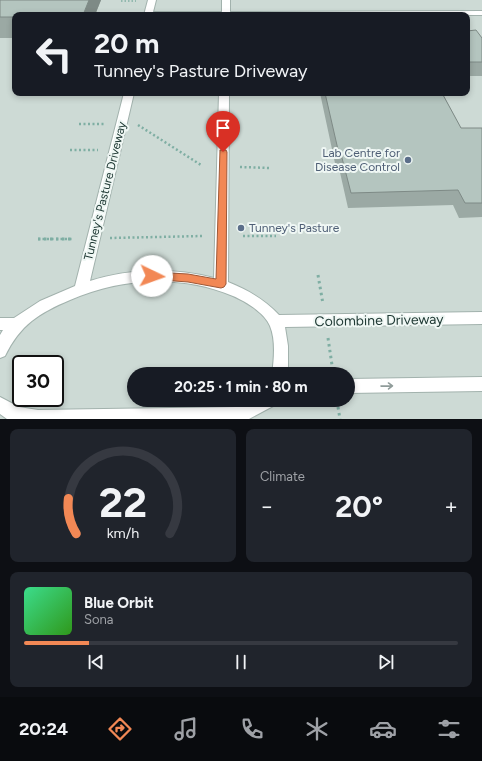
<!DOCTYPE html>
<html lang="en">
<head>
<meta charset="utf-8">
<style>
  :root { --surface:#171b24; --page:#20242c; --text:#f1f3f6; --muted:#9ea1a6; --line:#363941; --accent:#f28855 }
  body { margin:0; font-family:Figtree,sans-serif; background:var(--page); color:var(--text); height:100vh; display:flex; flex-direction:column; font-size:15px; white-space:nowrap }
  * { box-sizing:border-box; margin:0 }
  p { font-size:13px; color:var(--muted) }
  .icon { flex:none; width:22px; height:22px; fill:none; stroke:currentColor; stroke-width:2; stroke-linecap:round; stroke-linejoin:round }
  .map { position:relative; height:419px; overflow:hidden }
  .sheet { display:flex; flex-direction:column; gap:10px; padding:10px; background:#0d0f14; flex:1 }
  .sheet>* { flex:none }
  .banner { position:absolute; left:12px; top:12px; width:458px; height:84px; border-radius:8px; box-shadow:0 2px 6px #0003; background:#171b24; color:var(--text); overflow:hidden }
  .speed { position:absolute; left:12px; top:355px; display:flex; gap:8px; font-size:20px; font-weight:700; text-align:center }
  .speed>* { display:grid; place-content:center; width:52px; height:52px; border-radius:50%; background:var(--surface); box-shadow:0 2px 6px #0003; line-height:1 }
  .speed .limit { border:2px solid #111; border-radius:6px; background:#fff; color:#111 }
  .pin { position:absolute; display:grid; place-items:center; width:34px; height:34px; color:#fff; margin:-41px -17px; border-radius:50% 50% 50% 0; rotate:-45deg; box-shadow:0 0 4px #0007 }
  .pin .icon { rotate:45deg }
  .me { position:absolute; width:44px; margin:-22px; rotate:93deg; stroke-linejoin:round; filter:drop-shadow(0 0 3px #0008) }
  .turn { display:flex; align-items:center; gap:14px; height:84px; padding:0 16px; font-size:18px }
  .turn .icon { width:52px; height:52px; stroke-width:2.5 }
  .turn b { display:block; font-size:28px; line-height:34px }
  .big { font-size:30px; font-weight:700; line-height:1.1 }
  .sheet .tile { flex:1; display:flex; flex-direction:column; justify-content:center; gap:6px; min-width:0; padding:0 14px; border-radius:8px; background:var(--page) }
  .sheet .dial { align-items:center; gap:0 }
  .dial svg { height:104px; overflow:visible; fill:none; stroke:var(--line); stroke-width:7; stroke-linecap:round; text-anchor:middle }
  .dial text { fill:var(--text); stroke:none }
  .song { display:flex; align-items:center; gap:12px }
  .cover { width:48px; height:48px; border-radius:6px; background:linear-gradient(135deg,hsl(150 70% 55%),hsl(110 70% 35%)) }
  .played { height:4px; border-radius:2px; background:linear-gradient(90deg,var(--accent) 15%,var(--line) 15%) }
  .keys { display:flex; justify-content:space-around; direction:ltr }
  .heat { display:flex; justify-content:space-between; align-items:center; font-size:22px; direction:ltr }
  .sheet .tiles { flex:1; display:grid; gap:10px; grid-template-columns:1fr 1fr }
  .tile:last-child { grid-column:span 2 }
  .trip { position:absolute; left:127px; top:367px; width:228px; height:40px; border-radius:20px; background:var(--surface); box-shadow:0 2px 6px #0003; font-weight:700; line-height:40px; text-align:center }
  .menu { display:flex; height:64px; justify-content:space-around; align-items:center; background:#090b0e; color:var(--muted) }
  .menu .icon { width:28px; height:28px }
  .menu .on { color:var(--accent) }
  .menu b { font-size:18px; color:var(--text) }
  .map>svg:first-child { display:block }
</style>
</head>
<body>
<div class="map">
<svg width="482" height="419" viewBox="0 0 482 419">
  <rect width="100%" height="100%" fill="#dfeae6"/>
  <path fill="#cddad5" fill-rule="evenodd" d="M0,0H482V419H0ZM15,15H467V93H15ZM21,364H55V398H21ZM134,374H348V400H134Z"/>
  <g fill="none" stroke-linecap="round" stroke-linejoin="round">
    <defs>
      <path id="street" d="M148,0H156L153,12H222V0H230V12L482,11V15H144Z
        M124,93H134L90,281C130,268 174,268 214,278L219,93H229L228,282C248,290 264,299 279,315L482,312V324L285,327L288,346V374H272C274,360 276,340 270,326C265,313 245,301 233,296C180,274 121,278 70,300C39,313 20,325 5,356L0,358V335L3,330H0V318H14L40,301L75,286Z
        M482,377V391L348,393V379Z
        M0,397L19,407L38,410L236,407L254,400H277L275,405L249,419H7L0,414Z"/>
    </defs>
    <use href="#street" stroke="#a2b2ad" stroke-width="2"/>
    <path stroke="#7faea3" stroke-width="1.5" stroke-dasharray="1.5 2" stroke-linecap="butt" d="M121,1H136"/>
    <path stroke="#7faea3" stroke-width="2.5" stroke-dasharray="2 2.5" stroke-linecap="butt" d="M79,124H104
      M138,125L201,165
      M70,150H98
      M240,167L270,168
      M243,236H276
      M110,238L203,236
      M38,239H74"/>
    <path stroke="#7faea3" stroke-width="3" stroke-dasharray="2.5 3.5" stroke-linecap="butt" d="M38,239H74
      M318,275L323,304
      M328,338L332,365
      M338,407L340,419"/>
    <use href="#street" fill="#fff" fill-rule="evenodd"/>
  </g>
  <path fill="#9ba9a4" d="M0,0H101L95,15H15V38H0Z
    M467,31L482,38V76H467Z
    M320,93H442L461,128H482V217L459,218L453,205L348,208L339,168H336Z"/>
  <path fill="#7e8a86" d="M89,0H101L95,15H83Z"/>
  <path fill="#b4c5bf" stroke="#7e8a86" d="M0,0H89L83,15H15V17H0Z
    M476,30L482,38V62H467V31Z
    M325,93H442L461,128H482V203H465L458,190L351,193L341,154H339Z"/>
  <defs><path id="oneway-shaft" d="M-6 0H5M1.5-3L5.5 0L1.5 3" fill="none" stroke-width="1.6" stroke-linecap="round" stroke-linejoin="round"/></defs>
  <use stroke="#909c9a" href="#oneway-shaft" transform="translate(387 386) rotate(-1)"/>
  <path fill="#f28855" stroke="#9d5837" d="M220,150H226L227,152L226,284L224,287L221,288L188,282L148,279L147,276L152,272L188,274L216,279Z"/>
  <g fill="#5c6f8a" stroke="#eff7f4" stroke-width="1.5">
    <circle cx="408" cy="160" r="4"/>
    <circle cx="241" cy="228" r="4"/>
  </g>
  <g text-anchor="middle" stroke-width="4" stroke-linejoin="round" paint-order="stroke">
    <g font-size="12" fill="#4e5e75" stroke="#eff7f4" text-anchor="end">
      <text x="400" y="157">Lab Centre for<tspan x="400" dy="14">Disease Control</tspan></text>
      <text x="249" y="232" text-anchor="start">Tunney's Pasture</text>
    </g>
    <g font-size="12" fill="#203a35" stroke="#eff7f4">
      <text transform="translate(105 191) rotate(-76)" y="4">Tunney's Pasture Driveway</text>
    </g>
    <g font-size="14" fill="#203a35" stroke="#eff7f4">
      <text transform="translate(379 320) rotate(-1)" y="5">Colombine Driveway</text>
    </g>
  </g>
</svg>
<div class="speed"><div class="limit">30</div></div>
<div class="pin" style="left:223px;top:152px;background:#d93025"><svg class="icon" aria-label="arrive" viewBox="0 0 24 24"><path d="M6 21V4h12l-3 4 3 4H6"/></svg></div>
<svg class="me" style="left:152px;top:276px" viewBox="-20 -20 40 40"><circle r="19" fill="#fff"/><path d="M0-13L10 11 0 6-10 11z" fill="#f28855"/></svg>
<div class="trip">20:25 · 1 min · 80 m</div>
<div class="banner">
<div class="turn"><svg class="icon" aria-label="left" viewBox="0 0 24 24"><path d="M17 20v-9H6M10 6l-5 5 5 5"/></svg><div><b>20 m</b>Tunney's Pasture Driveway</div></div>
</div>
</div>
<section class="sheet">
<div class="tiles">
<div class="tile dial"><svg viewBox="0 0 100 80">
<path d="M14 69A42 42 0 1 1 86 69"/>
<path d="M14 69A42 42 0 0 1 8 42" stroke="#f28855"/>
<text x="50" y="56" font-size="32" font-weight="700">22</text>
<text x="50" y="72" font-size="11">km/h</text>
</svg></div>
<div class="tile"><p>Climate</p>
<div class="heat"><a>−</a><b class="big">20°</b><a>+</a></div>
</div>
<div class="tile">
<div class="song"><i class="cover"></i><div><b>Blue Orbit</b><p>Sona</p></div></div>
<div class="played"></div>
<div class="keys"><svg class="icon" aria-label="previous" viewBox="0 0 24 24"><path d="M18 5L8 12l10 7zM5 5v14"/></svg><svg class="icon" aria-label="pause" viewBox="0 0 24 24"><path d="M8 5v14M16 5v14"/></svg><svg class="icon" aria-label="next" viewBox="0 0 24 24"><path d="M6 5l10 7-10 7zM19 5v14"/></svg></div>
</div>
</div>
</section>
<nav class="menu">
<b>20:24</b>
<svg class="icon on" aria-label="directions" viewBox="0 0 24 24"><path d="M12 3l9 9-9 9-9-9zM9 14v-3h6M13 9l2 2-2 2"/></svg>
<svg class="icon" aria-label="music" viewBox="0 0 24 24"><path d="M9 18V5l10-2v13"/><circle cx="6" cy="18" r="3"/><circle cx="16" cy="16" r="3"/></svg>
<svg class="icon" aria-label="phone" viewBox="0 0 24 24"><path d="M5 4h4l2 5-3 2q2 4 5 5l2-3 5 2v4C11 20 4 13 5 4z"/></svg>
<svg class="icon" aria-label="climate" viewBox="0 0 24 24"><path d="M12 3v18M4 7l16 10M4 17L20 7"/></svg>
<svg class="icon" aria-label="car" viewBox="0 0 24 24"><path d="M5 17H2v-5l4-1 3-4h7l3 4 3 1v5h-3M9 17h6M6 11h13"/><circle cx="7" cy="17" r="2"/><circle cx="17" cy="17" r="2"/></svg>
<svg class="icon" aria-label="filters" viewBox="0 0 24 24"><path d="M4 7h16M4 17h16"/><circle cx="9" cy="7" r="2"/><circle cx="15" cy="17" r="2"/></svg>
</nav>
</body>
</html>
